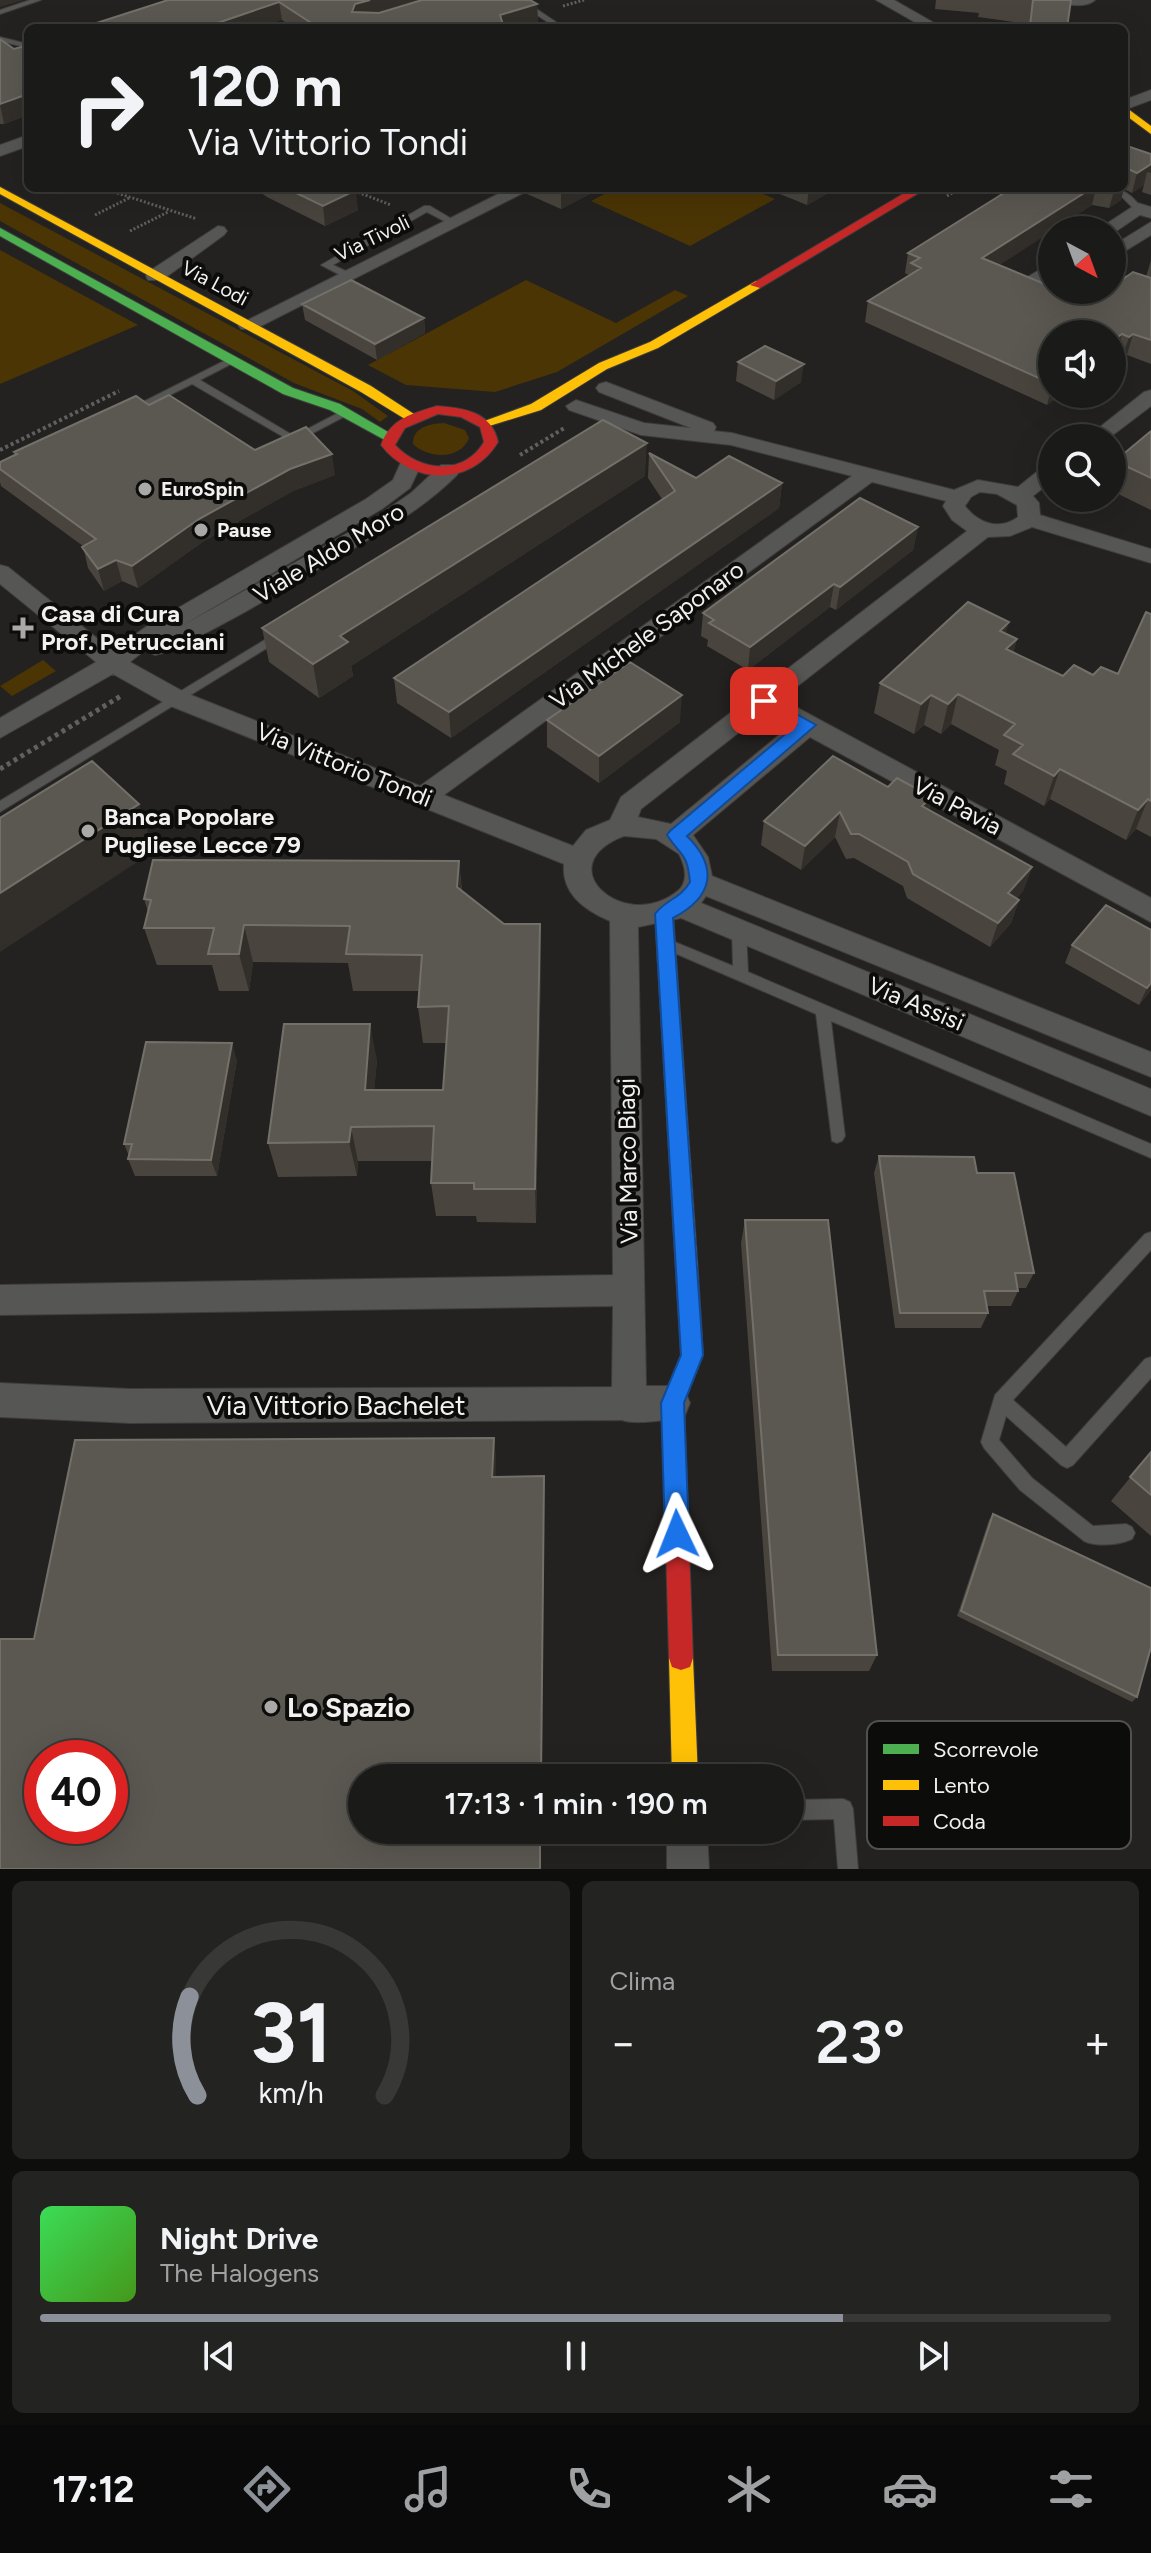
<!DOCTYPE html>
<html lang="it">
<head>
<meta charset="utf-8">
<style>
  :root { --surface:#1a1a18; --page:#232321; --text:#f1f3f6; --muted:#9fa1a2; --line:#383837; --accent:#8c9099 }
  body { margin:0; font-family:Figtree,sans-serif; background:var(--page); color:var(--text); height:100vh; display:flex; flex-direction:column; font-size:30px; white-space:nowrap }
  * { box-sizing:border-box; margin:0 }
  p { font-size:26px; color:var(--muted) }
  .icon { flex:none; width:44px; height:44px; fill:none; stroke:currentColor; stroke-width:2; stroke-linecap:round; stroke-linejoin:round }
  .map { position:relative; height:1869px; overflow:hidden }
  .details { display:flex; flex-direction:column; gap:12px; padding:12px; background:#0e0e0d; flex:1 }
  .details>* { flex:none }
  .banner { position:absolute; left:24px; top:24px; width:1104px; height:168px; border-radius:12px; box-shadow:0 8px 32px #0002,0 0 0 2px var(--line); background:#1a1a18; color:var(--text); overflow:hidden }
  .needle { width:52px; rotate:139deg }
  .tools { position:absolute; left:1038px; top:216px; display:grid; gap:16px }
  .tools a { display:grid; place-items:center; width:88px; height:88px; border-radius:50%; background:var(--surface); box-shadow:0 8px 32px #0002,0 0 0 2px var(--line); font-size:40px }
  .speed { position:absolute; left:24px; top:1740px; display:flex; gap:16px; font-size:40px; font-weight:700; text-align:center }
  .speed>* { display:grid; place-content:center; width:104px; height:104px; border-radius:50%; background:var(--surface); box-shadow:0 8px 32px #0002,0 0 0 2px var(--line); line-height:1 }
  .speed .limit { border:12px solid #d22; background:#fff; color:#111 }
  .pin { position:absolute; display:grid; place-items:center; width:68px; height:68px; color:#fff; margin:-34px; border-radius:16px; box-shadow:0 4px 12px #0006 }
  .me { position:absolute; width:88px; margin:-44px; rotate:358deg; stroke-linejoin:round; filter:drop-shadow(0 0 6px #0008) }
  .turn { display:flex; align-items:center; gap:28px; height:168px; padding:0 32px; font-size:36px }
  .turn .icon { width:104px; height:104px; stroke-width:2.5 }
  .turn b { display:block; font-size:56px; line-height:68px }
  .big { font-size:60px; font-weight:600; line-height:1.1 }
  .details .tile { flex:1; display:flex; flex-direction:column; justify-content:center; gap:12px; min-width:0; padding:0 28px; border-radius:12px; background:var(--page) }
  .details .dial { align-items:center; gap:0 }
  .dial svg { height:208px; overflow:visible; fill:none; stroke:var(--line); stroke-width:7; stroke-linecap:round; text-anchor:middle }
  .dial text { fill:var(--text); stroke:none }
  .song { display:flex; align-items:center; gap:24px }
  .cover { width:96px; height:96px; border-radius:12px; background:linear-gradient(135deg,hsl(130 70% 55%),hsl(100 70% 35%)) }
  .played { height:8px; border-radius:4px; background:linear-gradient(90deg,var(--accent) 75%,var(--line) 75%) }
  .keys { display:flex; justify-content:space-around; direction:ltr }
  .heat { display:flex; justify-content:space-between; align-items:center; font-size:44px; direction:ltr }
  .details .tiles { flex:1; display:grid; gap:12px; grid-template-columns:1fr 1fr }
  .tile:last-child { grid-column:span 2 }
  .trip { position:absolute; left:348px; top:1764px; width:456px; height:80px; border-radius:40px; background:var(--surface); box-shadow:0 8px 32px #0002,0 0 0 2px var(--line); font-weight:600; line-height:80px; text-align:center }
  .tabs { display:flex; height:128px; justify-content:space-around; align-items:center; background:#0a0a0a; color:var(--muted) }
  .tabs .icon { width:56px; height:56px }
  .tabs .current { color:var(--accent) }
  .tabs b { font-size:36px; color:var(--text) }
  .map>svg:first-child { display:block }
</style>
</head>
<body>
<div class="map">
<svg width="1151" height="1869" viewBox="0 0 1151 1869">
  <rect width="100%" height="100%" fill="#232220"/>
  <path fill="#4b3505" d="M616,188H749L775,199L690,246L591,201Z
    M0,203L353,391L388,416L380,422L362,409L294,383L0,221Z
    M0,250L138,325L0,384Z
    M526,280L616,323L675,290L688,296L557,372L495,392L406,385L368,365Z
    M444,423L465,430L469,438C461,460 428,459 413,444C413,427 429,424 444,423Z
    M43,660L56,671L12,696L0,686Z"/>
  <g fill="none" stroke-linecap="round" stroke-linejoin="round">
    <defs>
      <path id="lane" d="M30,0H41L0,14V10Z
        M514,0H523L559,24L550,28H539L549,23Z
        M0,37L28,44V48L0,41Z
        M1107,188C1124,188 1131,195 1142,208L1135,210L1120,195Z
        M424,206H430L457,222L450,224L427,212L333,265L350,273V277H344L321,265Z
        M232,357L237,360L235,362L200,380L294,436L342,411L351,413L294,443L192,384L136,412L127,410Z
        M281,630L287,634L285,637L0,812V801Z
        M739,925L744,926L746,930L748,972L1151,1144V1158L831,1021L845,1136L842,1141L837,1143L832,1141L816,1014L665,949L663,945L665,941L670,940L733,966L732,930L734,926Z
        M1151,1232V1250L1013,1400L1066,1447L1145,1359L1151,1357V1378L1073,1465L1067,1468L1061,1465L1006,1416L999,1440L1032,1478L1093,1526L1126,1524L1132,1527L1135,1533L1132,1539C1120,1545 1096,1547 1084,1541L1020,1490L984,1448L981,1442L995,1395L1145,1234Z
        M843,1799L850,1802L853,1809L858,1869H838L834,1819L790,1820V1800Z"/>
      <path id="street" d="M876,0H894L943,28H925Z
        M1061,0H1095C1088,7 1068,7 1061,0Z
        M1151,90V100L1124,110V100Z
        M28,135V146L0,156V145Z
        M510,188H521L525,192L255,329H241L238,325Z
        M1138,203L1151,207V218L1140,215L1112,234V230H1097Z
        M1151,222V235L1112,259V246Z
        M218,226L224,227L227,231L224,235L162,280H148L146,276L148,272Z
        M1052,262L1049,277L1052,290L1028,282L1026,278Z
        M1112,271L1151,286V299L1112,284Z
        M606,382L713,423L716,427L714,431L732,433L954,490L978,480L1018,487L1044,466L1052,465V481L1033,496L1039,503L1040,515L1151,549V563L1032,527L1010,536L988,537L781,699L1151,898V922L810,737L693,835L708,857L712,876L1151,1052V1077L706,896L701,903L1151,1089V1116L681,918L638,927L646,1386H673L685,1391L690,1403L685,1415C673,1420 634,1425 622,1420L130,1423L0,1417V1383L130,1389L612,1387L613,1306L0,1315V1285L613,1275L610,921C586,911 561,894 564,864L168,705L113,674L0,738V718L96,662L0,584V565L8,567L113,651L147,626L366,499L393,480L401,462H417L420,467L410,488L382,509L178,628L376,517L411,493L441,465H457L460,470L457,475C417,515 368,539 320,568C269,598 219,629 163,653L155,655L145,650L130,662L186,693L420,786L852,476L731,445L641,435L569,410L566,406L576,400L644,423L691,428L599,392L596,388L599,384ZM872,482L946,501L943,506L952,520L967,531L621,797L610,820L586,830L573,846L444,795ZM980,492L997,494L1017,505L1018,517C999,531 978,523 965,506L971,497ZM765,712L790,726L671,824L638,817L641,809ZM624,836L656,839L679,854C686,868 689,884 675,893C622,932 548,865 624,836Z
        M1151,390V406L1109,438H1086L1144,392Z
        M667,1830H707L709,1869H667Z"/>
      <path id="fast" d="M0,228L293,388L340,404L395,436L393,439H383L330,410L283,394L0,236Z"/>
      <path id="slow" d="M1124,106L1151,126V134L1124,114Z
        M0,187L371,386L417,416L405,419L361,392L0,194Z
        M756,281L760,282V288L658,348L607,369L541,410L486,427L479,423L531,404L599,363L650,342Z
        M664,907L673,914L698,1273L694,1280L687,1283L680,1280L676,1273L655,914Z
        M681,1646L690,1649L693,1658L698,1778H672L669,1658L672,1649Z"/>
      <path id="jam" d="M913,188H927L760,288L750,285Z
        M437,406C464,408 492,412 498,442C471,487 412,485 381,445C390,419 413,413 437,406ZM438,414L461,417L480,427L484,442C464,476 420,472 395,445L405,428Z
        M687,1263L694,1266L698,1273L703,1355L684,1403L693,1658L690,1667L681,1670L672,1667L669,1658L662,1403L681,1355L676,1273L680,1266Z"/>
    </defs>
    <use href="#lane" stroke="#3e3d3b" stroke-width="2"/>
    <use href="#street" stroke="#3e3d3b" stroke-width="2"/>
    <use href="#fast" stroke="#3e3d3b" stroke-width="2"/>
    <use href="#slow" stroke="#3e3d3b" stroke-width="2"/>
    <use href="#jam" stroke="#3e3d3b" stroke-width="2"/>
    <path stroke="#60605f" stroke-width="3" stroke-dasharray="2 2" stroke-linecap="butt" d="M563,6L584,0
      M102,188L197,219
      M347,188L391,205
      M947,196L960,188
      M95,215L129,198
      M130,231L168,212"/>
    <path stroke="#60605f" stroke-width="4" stroke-dasharray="3 3" stroke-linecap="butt" d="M0,450L119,391
      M520,455L566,427"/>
    <path stroke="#60605f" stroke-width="5" stroke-dasharray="4 4" stroke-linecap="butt" d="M0,769L121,696"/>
    <use href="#lane" fill="#565655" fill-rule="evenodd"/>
    <use href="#street" fill="#565655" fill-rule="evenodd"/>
    <use href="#fast" fill="#4caf50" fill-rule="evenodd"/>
    <use href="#slow" fill="#ffc107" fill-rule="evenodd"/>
    <use href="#jam" fill="#c62828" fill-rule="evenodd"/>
  </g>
  <path fill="#49453e" d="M168,0L537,4L538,22L518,28H293L282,20Z
    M936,0H1071L1067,28H1027L1028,24L978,17L979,13L935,9Z
    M0,39L14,49L28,45V115L4,124H0Z
    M1151,154V195L1142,192L1144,185L1132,193L1124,189L1121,200L1109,208L1092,205L999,265L1084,300L1146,277L1151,260V364L1127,355L1122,358L1052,334V394H1062L1047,405L865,322L868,301L909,275L905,273L908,253L1012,188H1124V167Z
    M254,188H351L358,210L325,226L267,197Z
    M524,188H601L561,209L527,194Z
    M765,188H837L807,205Z
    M302,304L424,318L425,333L377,360L305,320Z
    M738,362L801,382L774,400L736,381Z
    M149,405L255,450L335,475L293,491L204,541L138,588L122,581L104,591L88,568L83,546L1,486L0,482V462L15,455L14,452Z
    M1151,431V510L1112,491V470L1115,461Z
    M649,453L696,478L782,483L779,508L451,738L397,703L394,678L662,499L648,478Z
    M645,476L351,666L353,676L319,698L269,662L262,628Z
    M918,527L913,550L836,610L830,607L748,670L707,646L708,640L701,636L703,613Z
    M1151,614V837L1136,829L1126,840L1050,799L1044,806L1004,784L1007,771L995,765L999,750L951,724L941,734L924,725L914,734L874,713L880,683L1006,634L1017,639L1013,653L1063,676L1118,674Z
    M547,720L680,722L599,783L547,747Z
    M888,787L932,797L929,810L1032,867L1023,891L1017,898L1019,900L1011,923L990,947L907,898L903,886L854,858L846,859L835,837L801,870L761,845L764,821Z
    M459,861L462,891L541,961L536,1223L477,1222L476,1216H436L431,1183L432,1161H358L357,1176L278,1177L268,1143L377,1060L374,1090H443L446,1043H423L418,1007L419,991H353L348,963L253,962L249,991H219L212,965H157L144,928L148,912L144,899Z
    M1072,945L1151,990L1139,1005L1065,963Z
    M237,1060L217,1176H135L128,1159L129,1156L124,1144Z
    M879,1156L977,1173L1034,1273L1026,1288H1018V1291L1011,1306H987L988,1313L981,1328H895L874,1173Z
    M745,1220L877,1655L869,1671H772L741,1243Z
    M1151,1452V1536L1111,1501Z
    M993,1514L1137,1697L1132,1702L957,1616L989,1520Z"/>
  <path fill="#322f2a" d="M0,0H24L0,7Z
    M370,0H439L355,28L352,12L355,4Z
    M279,2L282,20L260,28H203Z
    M537,4L538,22L518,28H500V15Z
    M28,94V115L4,124L0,104Z
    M1151,164V173L1147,172L1144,185L1132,193L1137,173Z
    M1126,180L1121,200L1109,208L1115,188H1124V182Z
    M568,188H601L561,209V191Z
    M809,188H837L807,205Z
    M1092,188H1096L1092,205L978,279L982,258Z
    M356,190L358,210L325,226L323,206Z
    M424,318L425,333L377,360L375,344Z
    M1122,334L1116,355L1112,358V341Z
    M1133,334L1127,355L1122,358L1129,337Z
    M804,364L801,382L774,400L776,381Z
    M1052,386V394H1062L1047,405Z
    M647,443L645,476L351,666L353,676L319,698L313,664L340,636Z
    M332,454L335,475L293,491L204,541L138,588L132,566L199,519L290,469Z
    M782,483L779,508L451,738L449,712Z
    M918,527L913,550L836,610L840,587Z
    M116,560L122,581L104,591L98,569Z
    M834,584L830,607L748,670L750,647Z
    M1009,622L1001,652L1000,631Z
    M1017,639L1008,669L1006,649Z
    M958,694L951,724L941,734L948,704Z
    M682,695L680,722L599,783V756Z
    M931,695L924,725L914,734L921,704Z
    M1060,769L1050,799L1044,806L1054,776Z
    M932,797L926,821L922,806Z
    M1148,799L1136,829L1126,840L1138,810Z
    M139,804L154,851L0,952V893Z
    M840,812L835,837L801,870L805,846Z
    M459,861L462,899L457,887Z
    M1032,867L1023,891L1000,917L1008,893Z
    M1019,900L1011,923L990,947L998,923Z
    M540,924L541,961L536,1223L535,1189Z
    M244,925L253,962L249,991L239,954Z
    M1151,983V990L1139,1005L1147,988Z
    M370,1024L377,1060L371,1125L365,1090Z
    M232,1043L237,1060L217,1176L211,1160Z
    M351,1127L358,1161L357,1176L349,1142Z
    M494,1438L496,1457L495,1496L492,1477Z
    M544,1476L542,1778H541Z
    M540,1830H541V1869H540Z"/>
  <path fill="#5b5751" stroke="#73706a" stroke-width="2" fill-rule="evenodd" d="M168,0H370L355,4L352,12L379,13L422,0H530L537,4L500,15L504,28H319L279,2L203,28H81Z
    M1033,0H1071L1067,28L1030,26Z
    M0,39L14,49L28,45V94L0,104Z
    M1124,145L1151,154V164L1137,173L1124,167Z
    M286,188H351L356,190L323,206Z
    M553,188H568L561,191Z
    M1012,188H1092L982,258L1052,287V290H1059L1084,300L1097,290H1112V287L1133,272L1151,278V340L1133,334L1129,337L1122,334L1112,341V334H1052V384L868,301L921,268L911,263L920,258L908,253Z
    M351,280L424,318L375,344L302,304Z
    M765,346L804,364L776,381L738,362Z
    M169,395L255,450L306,427L332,454L290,469L199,519L132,566L116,560L98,569L82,547L96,539L0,469V462L17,454L14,452L136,396L149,405Z
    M603,420L647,443L340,636L348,642L313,664L262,628Z
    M1151,431V478L1115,461Z
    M649,453L696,478L729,456L782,483L449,712L394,678L675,491Z
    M860,498L918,527L840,587L834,584L750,647L709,623L714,620L703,613Z
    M968,602L1009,622L1000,631L1017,639L1006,649L1063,676L1074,665L1093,675L1101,667L1118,674L1146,612L1151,614V801L1148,799L1138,810L1060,769L1054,776L1013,754L1023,745L1004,735L1015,724L958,694L948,704L931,695L921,704L880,683Z
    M630,662L682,695L599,756L547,720Z
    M833,756L888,787L897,778L932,797L922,806L1032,867L1008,893L1019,900L998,923L913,874L908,862L859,834H851L840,812L805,846L764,821Z
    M92,761L139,804L0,893V818Z
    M153,860L459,861L457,887L504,924H540L535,1189H474V1183H431L434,1126L351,1127L349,1142L268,1143L284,1024H370L365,1090H443L449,1006L418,1007L422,955L346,954L350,926L244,925L239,954H208L214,928H144L151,900L144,899Z
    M1106,905L1151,930V983L1147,988L1072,945Z
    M146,1042L232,1043L211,1160L128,1159L132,1144H124Z
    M879,1156L974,1157L977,1173H1014L1034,1273H1015L1018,1291H984L988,1313H900Z
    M745,1220H828L877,1655H778Z
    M494,1438L492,1477L544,1476L541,1778H362V1830H540V1869H0V1639H34L75,1440ZM42,1758H110V1826H42Z
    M1151,1452V1495L1130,1477Z
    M993,1514L1151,1588V1647L1137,1697L961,1611Z"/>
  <path fill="#1a73e8" stroke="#114b97" stroke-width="2" d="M764,696L816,725L687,836C719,868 713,897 673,918L703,1355L684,1403L689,1534L686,1543L677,1546L669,1543L665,1534L661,1403L681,1355L655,914C664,901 681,898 690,882C687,852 682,858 667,835L670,831L796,725L758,705V697Z"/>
  <g fill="#aaa9a7" stroke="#0c0c0a" stroke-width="3">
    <circle cx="145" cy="489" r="8"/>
    <circle cx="201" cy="530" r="8"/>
    <path d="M19 616h8v8h8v8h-8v8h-8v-8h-8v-8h8z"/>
    <circle cx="88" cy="831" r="8"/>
    <circle cx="271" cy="1707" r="8"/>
  </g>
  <g text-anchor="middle" stroke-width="8" stroke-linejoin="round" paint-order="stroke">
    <g font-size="20" fill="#f2f1ef" stroke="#0c0c0a">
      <text transform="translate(372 238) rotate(-26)" y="7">Via Tivoli</text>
      <text transform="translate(215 283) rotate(28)" y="7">Via Lodi</text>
    </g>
    <g font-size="20" font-weight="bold" fill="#f2f1ef" stroke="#0c0c0a" text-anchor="start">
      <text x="161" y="496">EuroSpin</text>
      <text x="217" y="537">Pause</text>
    </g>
    <g font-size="24" fill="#f2f1ef" stroke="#0c0c0a">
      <text transform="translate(329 553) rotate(-31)" y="8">Viale Aldo Moro</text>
      <text transform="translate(647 635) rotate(-36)" y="8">Via Michele Saponaro</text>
      <text transform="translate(344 765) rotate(22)" y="8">Via Vittorio Tondi</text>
      <text transform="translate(957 806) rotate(28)" y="8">Via Pavia</text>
      <text transform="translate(916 1004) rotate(23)" y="8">Via Assisi</text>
      <text transform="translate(628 1161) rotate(-91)" y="8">Via Marco Biagi</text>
    </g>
    <g font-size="24" font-weight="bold" fill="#f2f1ef" stroke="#0c0c0a" text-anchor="start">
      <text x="41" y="622">Casa di Cura<tspan x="41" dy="28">Prof. Petrucciani</tspan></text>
      <text x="104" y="825">Banca Popolare<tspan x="104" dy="28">Pugliese Lecce 79</tspan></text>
    </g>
    <g font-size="28" fill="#f2f1ef" stroke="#0c0c0a">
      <text x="336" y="1415">Via Vittorio Bachelet</text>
    </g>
    <g font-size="28" font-weight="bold" fill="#f2f1ef" stroke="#0c0c0a" text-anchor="start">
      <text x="287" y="1717">Lo Spazio</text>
    </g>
  </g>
  <rect x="867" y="1721" width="264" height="128" rx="12" fill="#0c0c0a" stroke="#51514f" stroke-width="2"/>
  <rect x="883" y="1744" width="36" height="10" fill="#4caf50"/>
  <rect x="883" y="1780" width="36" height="10" fill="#ffc107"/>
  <rect x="883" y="1816" width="36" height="10" fill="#c62828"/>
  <g font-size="22" fill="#f2f1ef">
    <text x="933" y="1757">Scorrevole</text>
    <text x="933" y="1793">Lento</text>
    <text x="933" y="1829">Coda</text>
  </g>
</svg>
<div class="tools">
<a><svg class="needle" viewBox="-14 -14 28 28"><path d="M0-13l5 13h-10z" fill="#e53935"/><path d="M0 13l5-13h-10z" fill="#9fa1a2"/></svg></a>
<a><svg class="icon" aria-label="sound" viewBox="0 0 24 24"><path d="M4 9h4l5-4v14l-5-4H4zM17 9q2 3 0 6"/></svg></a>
<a><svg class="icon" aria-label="search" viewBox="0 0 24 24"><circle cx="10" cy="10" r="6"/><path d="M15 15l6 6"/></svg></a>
</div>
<div class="speed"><div class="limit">40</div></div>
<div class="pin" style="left:764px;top:701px;background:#d93025"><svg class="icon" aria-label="arrive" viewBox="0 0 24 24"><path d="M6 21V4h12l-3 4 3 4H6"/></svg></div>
<svg class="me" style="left:677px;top:1534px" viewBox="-20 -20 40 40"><path d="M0-17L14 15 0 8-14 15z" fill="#1a73e8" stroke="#fff" stroke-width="4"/></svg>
<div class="trip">17:13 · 1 min · 190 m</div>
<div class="banner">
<div class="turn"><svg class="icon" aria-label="right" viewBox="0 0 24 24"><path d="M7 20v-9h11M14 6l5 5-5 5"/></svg><div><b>120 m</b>Via Vittorio Tondi</div></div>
</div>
</div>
<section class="details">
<div class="tiles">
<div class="tile dial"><svg viewBox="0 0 100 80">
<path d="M14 69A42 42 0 1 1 86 69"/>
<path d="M14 69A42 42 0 0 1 11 31" stroke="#8c9099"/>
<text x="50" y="56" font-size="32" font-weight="700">31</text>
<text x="50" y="72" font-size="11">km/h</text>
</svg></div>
<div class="tile"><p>Clima</p>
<div class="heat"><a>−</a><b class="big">23°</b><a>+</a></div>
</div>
<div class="tile">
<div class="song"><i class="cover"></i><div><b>Night Drive</b><p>The Halogens</p></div></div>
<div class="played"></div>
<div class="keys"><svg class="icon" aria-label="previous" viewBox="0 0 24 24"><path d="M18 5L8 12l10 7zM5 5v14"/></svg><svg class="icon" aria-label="pause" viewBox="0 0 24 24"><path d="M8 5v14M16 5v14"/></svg><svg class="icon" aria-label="next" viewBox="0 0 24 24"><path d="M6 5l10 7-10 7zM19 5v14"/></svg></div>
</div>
</div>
</section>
<nav class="tabs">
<b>17:12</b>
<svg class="icon current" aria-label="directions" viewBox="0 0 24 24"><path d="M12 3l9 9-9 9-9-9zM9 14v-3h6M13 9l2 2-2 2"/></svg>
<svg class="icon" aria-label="music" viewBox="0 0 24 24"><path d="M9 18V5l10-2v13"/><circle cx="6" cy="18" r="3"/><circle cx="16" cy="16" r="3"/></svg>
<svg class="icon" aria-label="phone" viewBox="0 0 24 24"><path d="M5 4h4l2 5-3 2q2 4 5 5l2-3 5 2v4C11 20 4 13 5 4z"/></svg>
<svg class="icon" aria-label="climate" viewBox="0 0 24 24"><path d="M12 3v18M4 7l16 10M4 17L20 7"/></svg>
<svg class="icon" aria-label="car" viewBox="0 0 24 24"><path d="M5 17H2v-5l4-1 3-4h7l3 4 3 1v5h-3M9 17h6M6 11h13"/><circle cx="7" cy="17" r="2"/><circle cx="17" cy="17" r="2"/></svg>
<svg class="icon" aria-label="filters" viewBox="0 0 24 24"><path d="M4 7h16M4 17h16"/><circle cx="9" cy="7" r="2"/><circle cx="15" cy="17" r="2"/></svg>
</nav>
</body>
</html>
